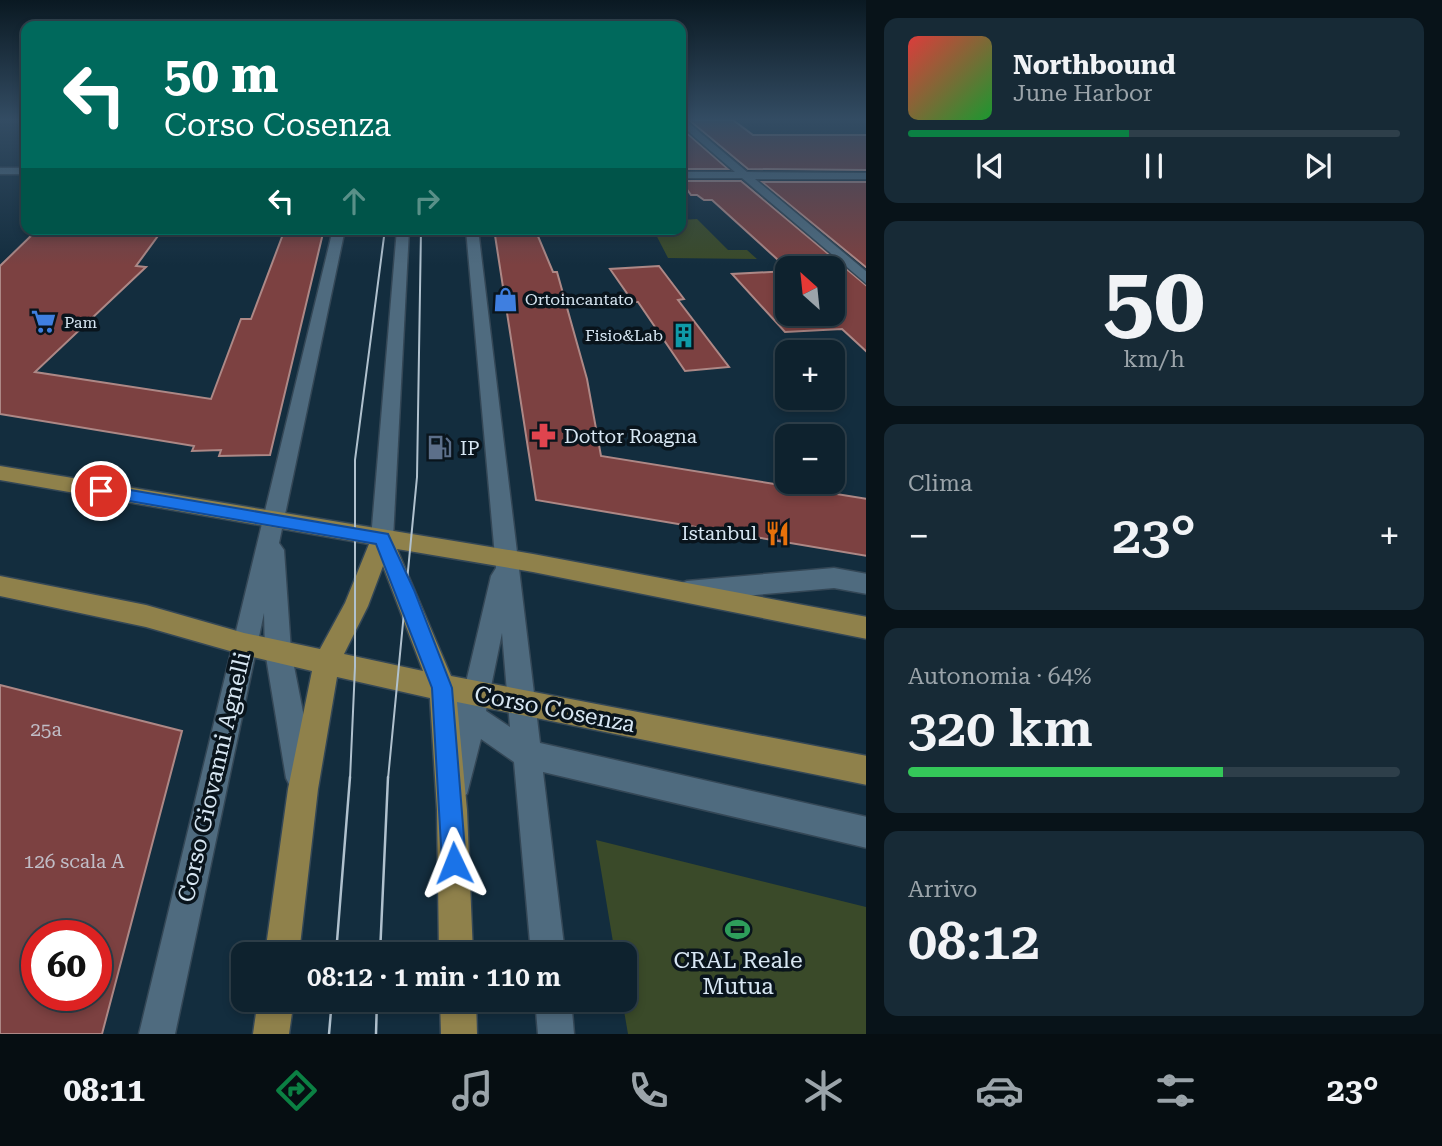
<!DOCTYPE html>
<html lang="it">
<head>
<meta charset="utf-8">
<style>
  :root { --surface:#0e222e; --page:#172a36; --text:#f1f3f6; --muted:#9ba4aa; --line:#2e3f4a; --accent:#0b8043 }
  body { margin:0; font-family:"Roboto Serif",serif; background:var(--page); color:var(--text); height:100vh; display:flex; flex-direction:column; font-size:26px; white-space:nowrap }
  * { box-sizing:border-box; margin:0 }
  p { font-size:23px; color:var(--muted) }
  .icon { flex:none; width:38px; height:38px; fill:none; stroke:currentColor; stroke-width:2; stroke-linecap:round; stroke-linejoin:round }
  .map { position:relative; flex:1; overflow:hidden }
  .side { display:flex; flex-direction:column; gap:18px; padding:18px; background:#081319; width:576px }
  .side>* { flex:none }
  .guide { position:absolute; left:21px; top:21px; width:665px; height:214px; border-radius:14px; box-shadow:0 4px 10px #0003,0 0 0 2px var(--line); background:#00695c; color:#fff; overflow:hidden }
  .needle { width:46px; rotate:333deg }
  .controls { position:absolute; left:775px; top:256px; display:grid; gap:14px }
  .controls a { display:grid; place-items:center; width:70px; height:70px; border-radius:14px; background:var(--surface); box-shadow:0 4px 10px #0003,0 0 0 2px var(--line); font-size:35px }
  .speed { position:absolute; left:21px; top:920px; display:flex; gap:14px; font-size:35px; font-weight:700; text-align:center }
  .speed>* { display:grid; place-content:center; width:91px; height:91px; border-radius:50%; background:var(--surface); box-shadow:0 4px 10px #0003,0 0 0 2px var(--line); line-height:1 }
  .speed .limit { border:10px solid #d22; background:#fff; color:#111 }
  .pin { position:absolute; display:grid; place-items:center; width:60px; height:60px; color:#fff; margin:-30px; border:4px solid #fff; border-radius:50%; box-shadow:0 2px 7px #0007 }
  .me { position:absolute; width:77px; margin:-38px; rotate:358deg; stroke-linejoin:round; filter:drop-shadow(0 0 5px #0008) }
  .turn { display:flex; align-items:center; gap:24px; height:147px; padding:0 28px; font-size:32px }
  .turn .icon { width:91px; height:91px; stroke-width:2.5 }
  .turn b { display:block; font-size:49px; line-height:60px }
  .lanes { display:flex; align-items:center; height:66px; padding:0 28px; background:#0003; justify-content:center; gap:35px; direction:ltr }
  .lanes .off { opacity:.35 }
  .big { font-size:52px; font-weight:600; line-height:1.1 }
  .side .card { flex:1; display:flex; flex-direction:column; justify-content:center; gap:10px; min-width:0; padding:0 24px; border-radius:14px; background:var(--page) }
  .side .dial { align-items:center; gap:0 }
  .dial b { font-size:91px; line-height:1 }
  .song { display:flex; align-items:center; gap:21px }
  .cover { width:84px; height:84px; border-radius:10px; background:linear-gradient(135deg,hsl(0 70% 55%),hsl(130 70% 35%)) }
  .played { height:7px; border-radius:4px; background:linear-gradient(90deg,var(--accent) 45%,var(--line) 45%) }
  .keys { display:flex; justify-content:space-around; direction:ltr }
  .heat { display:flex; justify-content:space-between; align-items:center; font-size:38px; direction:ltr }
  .charge { height:10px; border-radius:5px; background:linear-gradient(90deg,#34c759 64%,var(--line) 0) }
  .trip { position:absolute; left:231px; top:942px; width:406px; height:70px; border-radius:14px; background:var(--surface); box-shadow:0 4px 10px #0003,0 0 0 2px var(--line); font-weight:600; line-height:70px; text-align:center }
  .tabs { display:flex; height:112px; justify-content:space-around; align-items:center; background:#060e12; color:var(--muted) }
  .tabs .icon { width:49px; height:49px }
  .tabs .current { color:var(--accent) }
  .tabs b { font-size:32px; color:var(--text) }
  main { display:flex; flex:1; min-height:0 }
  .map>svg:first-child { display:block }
</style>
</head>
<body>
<main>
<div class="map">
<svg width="867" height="1034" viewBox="0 0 867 1034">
  <rect width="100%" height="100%" fill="#132d3e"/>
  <path fill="#3a4a29" d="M697,219L728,250H747L757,259L668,258L653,229H681V220Z
    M596,840L866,907V1034H628L622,999H625V954H615Z"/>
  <path fill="#7c4141" stroke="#ad8886" stroke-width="2" fill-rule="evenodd" d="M689,120H733L753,135H867V170L748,169Z
    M681,128L728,169H681Z
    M681,181H741L867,286V352L842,329L785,332L732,274L788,271V313H833V268L788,269L712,200H704L697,195H691Z
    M762,182H867V268Z
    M38,229H163L136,266L146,267L35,372L211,399L241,319H251L285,229H324L270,455L219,456L221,450L192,451L194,446L0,414V266Z
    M494,229H535L553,272H557L587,379L601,456L867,499V556L536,500Z
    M659,266L684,299L678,300L729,367L685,371L638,302H633L610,269Z
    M0,685L182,731L102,1034H0ZM37,936H96V996H37Z"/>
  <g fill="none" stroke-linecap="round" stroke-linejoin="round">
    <defs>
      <path id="street" d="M681,120H685L747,172L867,173V179H755L867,272V284L742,178H681V172H735L681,125Z
        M0,168H26V174H0Z
        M333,229H345L279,543L284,550L291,651L316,778L311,788L301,793L291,788L286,778L265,651L264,613L175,1034H139Z
        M466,229H478L540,743L867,817V848L543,772L565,954H531L514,762L481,739L467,794L457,799L447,794L442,784L457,722L433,697L429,688L433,679L442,675L451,679L464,691L491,576L496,568ZM502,633L510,727L486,711Z
        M834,568L867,574V594L834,588L687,601L679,598L675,591L679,584L687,581Z
        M535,999H571L574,1034H538Z"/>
      <path id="secondary" d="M397,229H409L393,539L390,545L382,548L374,545L371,539Z"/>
      <path id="primary" d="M0,466L533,554L867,617V639L533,572L397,549L451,676L867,756V785L457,702L467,810L473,954H439L437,810L430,698L337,677L318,789L299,954H265L288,789L312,671L244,655L146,627L0,596V576L146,605L244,633L320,649L345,603L369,544L0,480ZM383,566L423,671L344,654L368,606Z
        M258,999H294L289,1034H253Z
        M440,999H476L477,1034H441Z"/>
    </defs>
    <use href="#street" stroke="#344756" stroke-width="3"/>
    <use href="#secondary" stroke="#344756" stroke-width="3"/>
    <use href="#primary" stroke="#344756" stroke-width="3"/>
    <use href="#street" fill="#4f6b7f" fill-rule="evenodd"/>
    <use href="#secondary" fill="#4f6b7f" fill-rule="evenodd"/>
    <use href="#primary" fill="#8f814b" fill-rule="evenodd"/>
    <path stroke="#b0c1ce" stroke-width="2" d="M350,779L355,667V460L385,229
      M388,779L417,477L421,229"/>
    <path stroke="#b0c1ce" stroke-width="2.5" d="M336,954L350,777
      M380,954L388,777
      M329,1034L332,999
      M376,1034L377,999"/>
  </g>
  <linearGradient id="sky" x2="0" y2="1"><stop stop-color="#0a1922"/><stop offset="0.45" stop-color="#334c63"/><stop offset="1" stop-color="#334c63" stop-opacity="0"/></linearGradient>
  <rect width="867" height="265" fill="url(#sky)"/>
  <path fill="#1a73e8" stroke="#114b97" stroke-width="2" d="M101,485L388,534L414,590L452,688L466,863L462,872L454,875L445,872L442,863L432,688L376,544L95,495L93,491L95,487Z"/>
  <defs>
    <symbol id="shop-bare" viewBox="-9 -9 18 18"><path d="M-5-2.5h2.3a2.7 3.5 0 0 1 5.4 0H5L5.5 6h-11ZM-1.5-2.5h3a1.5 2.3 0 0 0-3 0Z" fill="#3f7fe0" stroke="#09141c" stroke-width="2.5" paint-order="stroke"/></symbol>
    <symbol id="supermarket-bare" viewBox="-9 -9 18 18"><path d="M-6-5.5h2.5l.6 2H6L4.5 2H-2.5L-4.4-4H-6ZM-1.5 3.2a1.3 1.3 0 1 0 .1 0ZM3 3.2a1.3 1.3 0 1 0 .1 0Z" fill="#3f7fe0" stroke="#09141c" stroke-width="2.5" paint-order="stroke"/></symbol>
    <symbol id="building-bare" viewBox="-9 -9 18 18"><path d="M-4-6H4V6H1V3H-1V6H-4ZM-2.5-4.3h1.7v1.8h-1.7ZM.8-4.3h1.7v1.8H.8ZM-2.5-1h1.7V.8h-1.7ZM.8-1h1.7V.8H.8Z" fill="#0f9aa8" stroke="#09141c" stroke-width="2.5" paint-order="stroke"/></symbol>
    <symbol id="pharmacy-bare" viewBox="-9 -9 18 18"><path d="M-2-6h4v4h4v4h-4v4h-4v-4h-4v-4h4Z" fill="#e0444e" stroke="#09141c" stroke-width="2.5" paint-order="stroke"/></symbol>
    <symbol id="fuel-bare" viewBox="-9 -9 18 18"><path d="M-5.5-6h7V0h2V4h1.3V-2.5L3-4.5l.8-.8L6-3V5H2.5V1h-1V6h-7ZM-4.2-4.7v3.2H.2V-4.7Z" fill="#5c6f8a" stroke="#09141c" stroke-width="2.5" paint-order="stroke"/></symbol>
    <symbol id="restaurant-bare" viewBox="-9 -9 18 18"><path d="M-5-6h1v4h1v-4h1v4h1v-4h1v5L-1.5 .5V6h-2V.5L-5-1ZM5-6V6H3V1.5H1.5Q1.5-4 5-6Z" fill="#e8710a" stroke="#09141c" stroke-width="2.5" paint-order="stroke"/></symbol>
    <symbol id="stadium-bare" viewBox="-9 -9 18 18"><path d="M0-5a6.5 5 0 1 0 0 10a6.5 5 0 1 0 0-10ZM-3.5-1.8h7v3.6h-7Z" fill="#2e9e5b" stroke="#09141c" stroke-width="2.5" paint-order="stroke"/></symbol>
  </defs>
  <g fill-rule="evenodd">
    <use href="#shop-bare" x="488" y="282" width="35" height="35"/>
    <use href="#supermarket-bare" x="26" y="304" width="35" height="35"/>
    <use href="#building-bare" x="666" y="318" width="35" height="35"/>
    <use href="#pharmacy-bare" x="526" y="418" width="35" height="35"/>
    <use href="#fuel-bare" x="422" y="430" width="35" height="35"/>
    <use href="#restaurant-bare" x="760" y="516" width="35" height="35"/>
    <use href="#stadium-bare" x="720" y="912" width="35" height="35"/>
  </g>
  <g text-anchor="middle" stroke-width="7" stroke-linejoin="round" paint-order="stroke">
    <g font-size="16" fill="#d7e6f2" stroke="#09141c" text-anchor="start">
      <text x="525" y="305">Ortoincantato</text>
      <text x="64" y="328">Pam</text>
      <text x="663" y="341" text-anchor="end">Fisio&amp;Lab</text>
    </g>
    <g font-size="19" fill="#d7e6f2" stroke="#09141c" text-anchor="start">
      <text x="564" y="443">Dottor Roagna</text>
      <text x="460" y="455">IP</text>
      <text x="757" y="540" text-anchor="end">Istanbul</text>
    </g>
    <g font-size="19" fill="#c0bdc6">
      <text x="46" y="736">25a</text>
      <text x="74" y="868">126 scala A</text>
    </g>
    <g font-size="23" fill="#d7e6f2" stroke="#09141c">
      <text transform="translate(555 709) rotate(11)" y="8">Corso Cosenza</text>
      <text transform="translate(214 777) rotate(-77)" y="8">Corso Giovanni Agnelli</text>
    </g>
    <g font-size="23" fill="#d7e6f2" stroke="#09141c">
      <text x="738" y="968">CRAL Reale<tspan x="738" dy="26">Mutua</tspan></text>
    </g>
  </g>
</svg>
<div class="controls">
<a><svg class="needle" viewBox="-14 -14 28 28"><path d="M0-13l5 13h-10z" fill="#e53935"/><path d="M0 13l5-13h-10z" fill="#9ba4aa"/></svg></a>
<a>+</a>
<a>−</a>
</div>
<div class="speed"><div class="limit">60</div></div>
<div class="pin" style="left:101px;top:491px;background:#d93025"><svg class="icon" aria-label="arrive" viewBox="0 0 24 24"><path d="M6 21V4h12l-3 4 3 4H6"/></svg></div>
<svg class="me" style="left:454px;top:863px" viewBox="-20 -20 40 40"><path d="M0-17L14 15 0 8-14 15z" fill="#1a73e8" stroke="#fff" stroke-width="4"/></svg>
<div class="trip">08:12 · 1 min · 110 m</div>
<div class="guide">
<div class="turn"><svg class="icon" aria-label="left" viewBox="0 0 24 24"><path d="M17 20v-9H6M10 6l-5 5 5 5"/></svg><div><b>50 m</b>Corso Cosenza</div></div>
<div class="lanes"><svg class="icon" aria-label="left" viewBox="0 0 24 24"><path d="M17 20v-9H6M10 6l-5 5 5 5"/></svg><svg class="icon off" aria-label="ahead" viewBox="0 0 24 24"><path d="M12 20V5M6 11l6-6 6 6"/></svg><svg class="icon off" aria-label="right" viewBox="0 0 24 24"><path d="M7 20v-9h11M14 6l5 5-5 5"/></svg></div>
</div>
</div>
<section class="side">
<div class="card">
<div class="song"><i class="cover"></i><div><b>Northbound</b><p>June Harbor</p></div></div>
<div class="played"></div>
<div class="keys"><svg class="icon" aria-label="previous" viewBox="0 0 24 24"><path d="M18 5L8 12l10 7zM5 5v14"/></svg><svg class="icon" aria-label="pause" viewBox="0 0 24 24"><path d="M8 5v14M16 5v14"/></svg><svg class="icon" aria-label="next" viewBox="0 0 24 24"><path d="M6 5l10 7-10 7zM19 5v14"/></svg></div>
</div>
<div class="card dial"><b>50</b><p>km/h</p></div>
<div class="card"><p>Clima</p>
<div class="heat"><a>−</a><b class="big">23°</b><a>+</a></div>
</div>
<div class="card"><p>Autonomia · 64%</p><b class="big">320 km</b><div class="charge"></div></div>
<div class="card"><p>Arrivo</p><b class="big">08:12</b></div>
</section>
</main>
<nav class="tabs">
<b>08:11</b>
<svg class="icon current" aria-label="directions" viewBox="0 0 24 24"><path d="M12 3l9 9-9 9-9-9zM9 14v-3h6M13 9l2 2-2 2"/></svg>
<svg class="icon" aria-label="music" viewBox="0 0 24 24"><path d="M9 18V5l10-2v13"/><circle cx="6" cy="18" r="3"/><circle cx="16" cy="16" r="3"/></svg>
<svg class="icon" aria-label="phone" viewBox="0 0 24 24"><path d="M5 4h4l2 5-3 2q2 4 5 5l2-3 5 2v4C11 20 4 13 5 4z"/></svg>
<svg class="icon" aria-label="climate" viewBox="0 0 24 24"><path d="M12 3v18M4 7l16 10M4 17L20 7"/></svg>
<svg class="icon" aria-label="car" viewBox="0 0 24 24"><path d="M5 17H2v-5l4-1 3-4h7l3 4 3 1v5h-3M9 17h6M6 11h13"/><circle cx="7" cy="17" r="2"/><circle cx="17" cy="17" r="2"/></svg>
<svg class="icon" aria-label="filters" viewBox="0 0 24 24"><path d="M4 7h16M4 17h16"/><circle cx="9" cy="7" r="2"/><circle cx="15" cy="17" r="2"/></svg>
<b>23°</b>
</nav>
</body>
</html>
